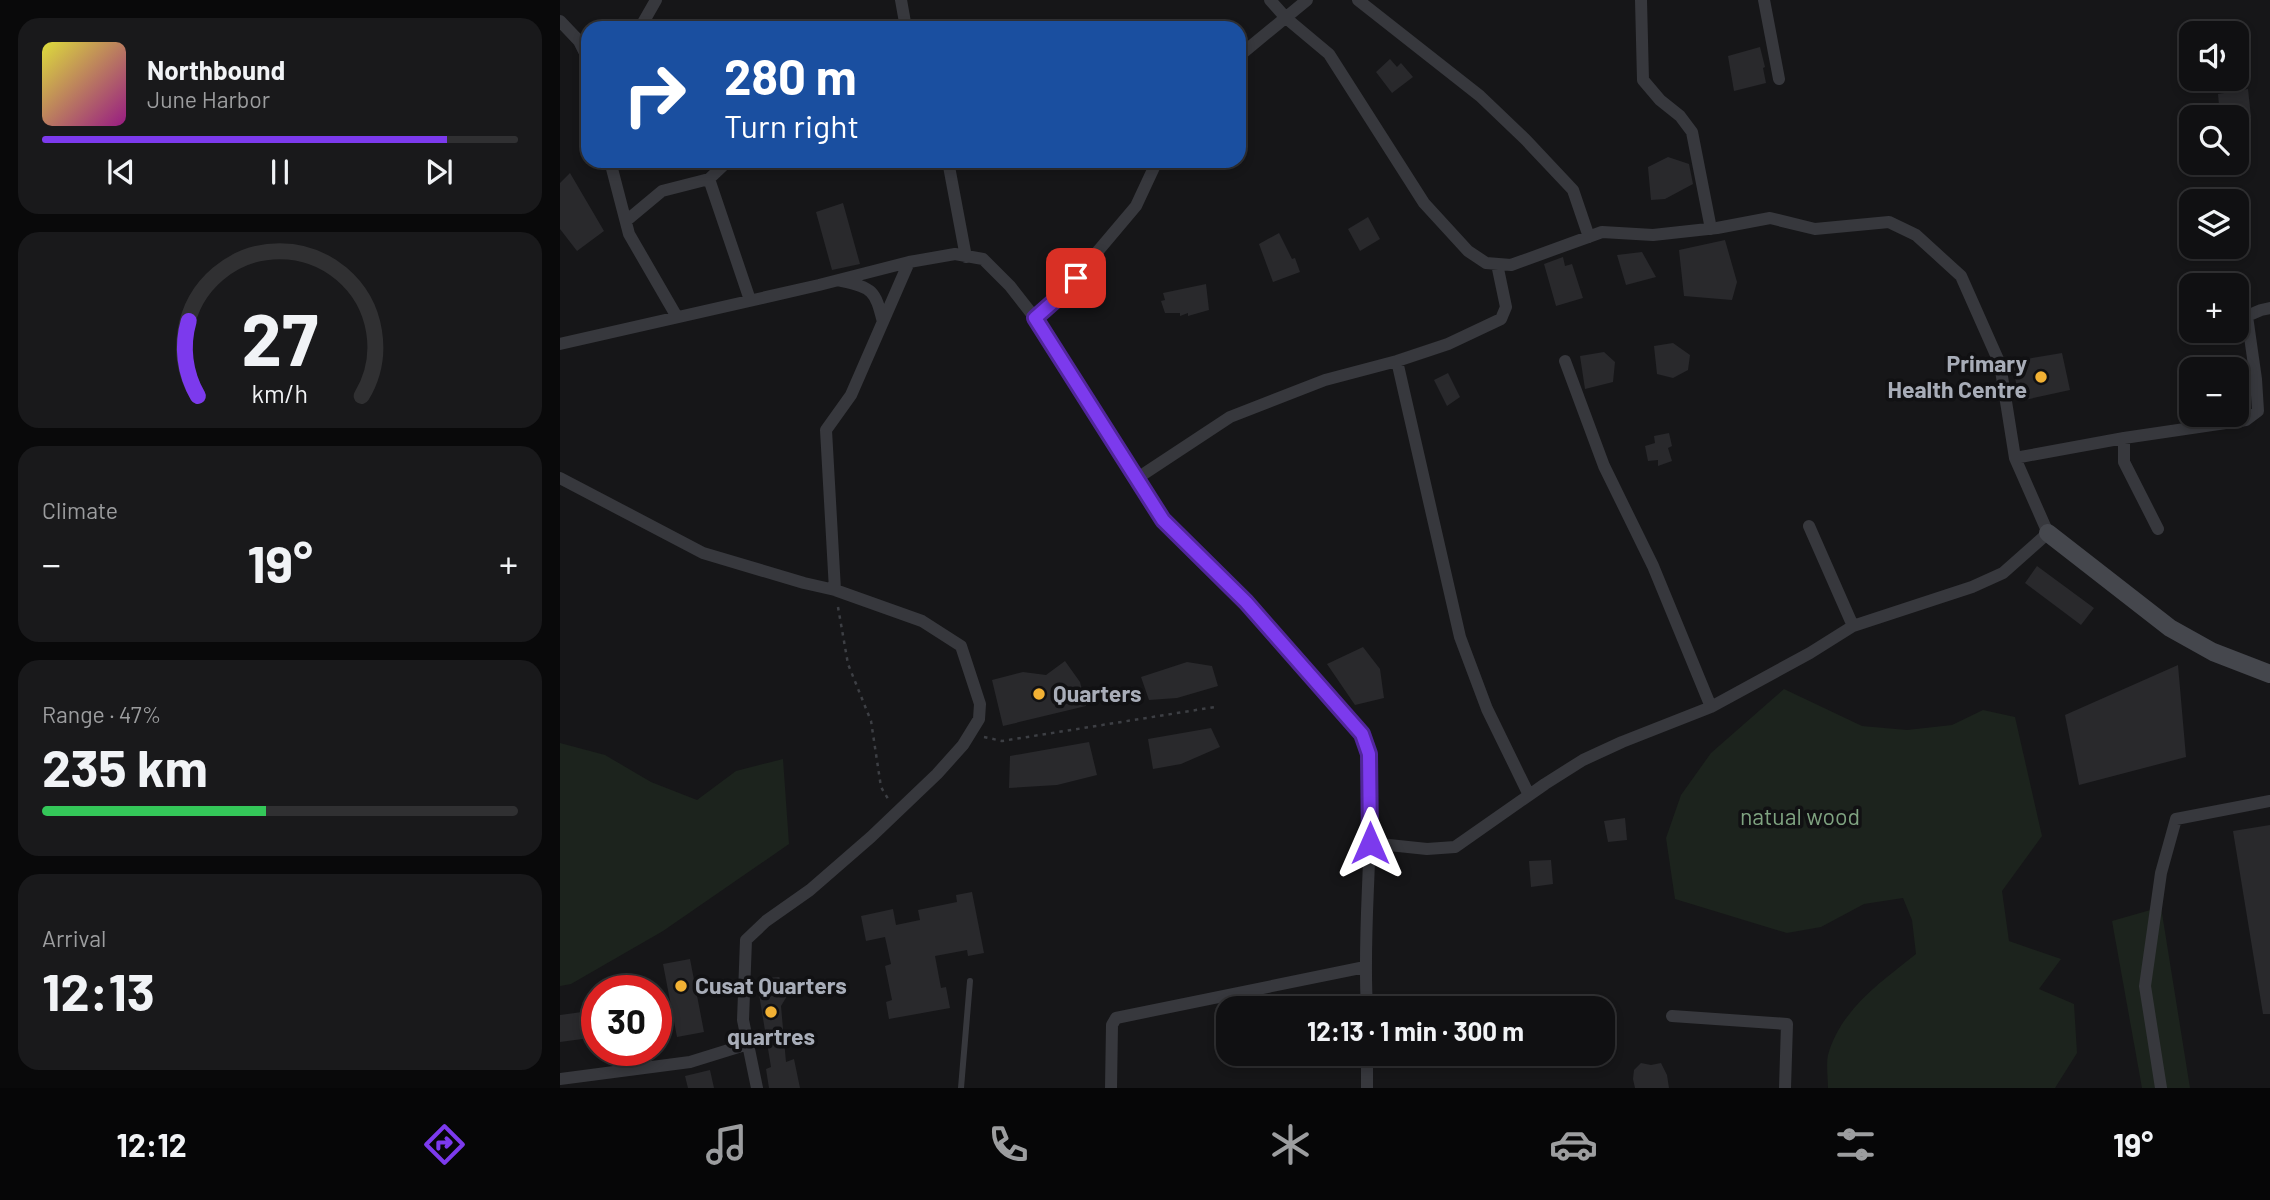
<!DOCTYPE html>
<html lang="en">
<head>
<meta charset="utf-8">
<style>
  :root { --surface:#101012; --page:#19191b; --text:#f1f3f6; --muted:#9c9d9f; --line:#303032; --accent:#7c3aed }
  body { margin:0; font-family:Barlow,sans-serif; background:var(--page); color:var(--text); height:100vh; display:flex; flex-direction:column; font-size:26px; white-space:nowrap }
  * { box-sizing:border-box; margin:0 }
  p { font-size:23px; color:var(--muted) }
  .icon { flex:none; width:38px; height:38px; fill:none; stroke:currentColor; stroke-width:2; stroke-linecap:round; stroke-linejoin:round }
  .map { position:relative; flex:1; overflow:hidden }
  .drawer { display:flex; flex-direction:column; gap:18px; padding:18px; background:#09090a; width:560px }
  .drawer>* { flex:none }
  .hud { position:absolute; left:21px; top:21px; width:665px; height:147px; border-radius:21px; box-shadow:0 4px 10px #0003,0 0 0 2px var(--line); background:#1a4fa0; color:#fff; overflow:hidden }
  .tools { position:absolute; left:1619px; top:21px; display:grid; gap:14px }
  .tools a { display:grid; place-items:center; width:70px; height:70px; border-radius:14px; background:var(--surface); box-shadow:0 4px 10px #0003,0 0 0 2px var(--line); font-size:35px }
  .speed { position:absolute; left:21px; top:975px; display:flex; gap:14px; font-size:35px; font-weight:700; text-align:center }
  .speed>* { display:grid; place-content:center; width:91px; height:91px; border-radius:50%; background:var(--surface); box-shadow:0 4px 10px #0003,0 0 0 2px var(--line); line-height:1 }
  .speed .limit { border:10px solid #d22; background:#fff; color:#111 }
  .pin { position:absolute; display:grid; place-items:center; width:60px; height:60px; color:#fff; margin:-30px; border-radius:14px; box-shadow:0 4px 10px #0006 }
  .me { position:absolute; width:77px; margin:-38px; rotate:0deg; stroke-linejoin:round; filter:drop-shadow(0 0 5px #0008) }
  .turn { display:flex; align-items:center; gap:24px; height:147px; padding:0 28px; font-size:32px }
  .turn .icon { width:91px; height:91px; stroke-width:2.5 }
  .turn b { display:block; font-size:49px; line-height:60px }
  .big { font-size:52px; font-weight:700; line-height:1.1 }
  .drawer .card { flex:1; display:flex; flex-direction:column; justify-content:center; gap:10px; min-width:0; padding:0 24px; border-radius:21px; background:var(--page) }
  .drawer .dial { align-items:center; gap:0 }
  .dial svg { height:182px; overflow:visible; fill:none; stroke:var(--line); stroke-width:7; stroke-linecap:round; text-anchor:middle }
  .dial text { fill:var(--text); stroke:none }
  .song { display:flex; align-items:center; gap:21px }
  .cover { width:84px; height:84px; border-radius:10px; background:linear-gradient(135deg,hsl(60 70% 55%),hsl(310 70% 35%)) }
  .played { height:7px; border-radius:4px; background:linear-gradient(90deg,var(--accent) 85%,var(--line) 85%) }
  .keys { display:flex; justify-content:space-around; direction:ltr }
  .heat { display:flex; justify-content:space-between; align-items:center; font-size:38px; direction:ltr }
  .charge { height:10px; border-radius:5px; background:linear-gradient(90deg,#34c759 47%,var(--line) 0) }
  .trip { position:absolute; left:656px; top:996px; width:399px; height:70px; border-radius:21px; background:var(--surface); box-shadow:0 4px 10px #0003,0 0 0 2px var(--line); font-weight:700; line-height:70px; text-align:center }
  .menu { display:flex; height:112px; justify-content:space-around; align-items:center; background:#060607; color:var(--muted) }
  .menu .icon { width:49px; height:49px }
  .menu .on { color:var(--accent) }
  .menu b { font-size:32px; color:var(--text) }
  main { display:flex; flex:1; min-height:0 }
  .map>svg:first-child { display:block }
</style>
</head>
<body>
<main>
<section class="drawer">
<div class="card">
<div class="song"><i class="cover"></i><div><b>Northbound</b><p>June Harbor</p></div></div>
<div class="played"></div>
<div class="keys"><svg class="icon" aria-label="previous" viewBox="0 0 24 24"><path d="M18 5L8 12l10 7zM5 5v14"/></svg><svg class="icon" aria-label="pause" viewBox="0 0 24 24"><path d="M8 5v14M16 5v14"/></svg><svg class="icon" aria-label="next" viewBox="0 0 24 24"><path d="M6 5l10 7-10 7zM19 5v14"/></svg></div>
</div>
<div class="card dial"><svg viewBox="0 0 100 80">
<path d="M14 69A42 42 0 1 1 86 69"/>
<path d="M14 69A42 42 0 0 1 10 36" stroke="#7c3aed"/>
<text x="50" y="56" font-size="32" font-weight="700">27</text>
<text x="50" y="72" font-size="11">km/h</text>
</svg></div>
<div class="card"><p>Climate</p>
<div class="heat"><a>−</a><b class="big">19°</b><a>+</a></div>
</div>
<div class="card"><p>Range · 47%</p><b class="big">235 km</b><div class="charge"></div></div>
<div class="card"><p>Arrival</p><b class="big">12:13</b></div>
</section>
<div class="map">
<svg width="1710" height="1088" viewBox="0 0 1710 1088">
  <rect width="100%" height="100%" fill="#161618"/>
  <path fill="#1c231d" d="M1224,689L1302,726L1347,730L1392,725L1423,710L1455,717L1482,836L1442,891L1449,941L1501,959L1479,989L1514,1004L1517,1053L1495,1088H1268C1268,1078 1266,1065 1268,1055C1281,1009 1321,982 1356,954L1352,920L1343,898L1304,904L1261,927L1227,933L1115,899L1106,838L1121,795L1151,753Z
    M0,743L45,755L91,782L137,800L176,771L223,759L229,844L103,931L11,984L0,986Z
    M1601,907L1630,1088H1582L1552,921Z"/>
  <path fill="#29292c" d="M1200,47L1205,67L1203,68L1206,83L1174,91L1168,56Z
    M830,59L837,67L841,63L853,77L832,93L816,72Z
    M1688,89L1691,117H1660L1658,94Z
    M1108,157L1129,164L1133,184L1105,199L1091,200L1088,167Z
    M10,173L44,231L17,251L0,229V183Z
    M283,203L300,264L272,270L256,212Z
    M808,217L820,239L800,251L788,229Z
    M719,233L732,259L735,258L740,272L713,282L699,244Z
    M1165,240L1177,282L1172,300L1124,296L1119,250Z
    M1082,252L1096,277L1066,285L1057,255Z
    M1003,257L1005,266L1012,264L1023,298L996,306L984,264Z
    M646,284L649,310L628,316V313L620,316V313H605L601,301L605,300L603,293Z
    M1113,343L1130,355L1128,370L1113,378L1097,374L1094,346Z
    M1044,352L1055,362L1053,382L1025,389L1020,356Z
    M1502,353L1510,390L1460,401L1452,364L1472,358Z
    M888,373L900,397L887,406L874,380Z
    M1109,433L1112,446L1108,448L1112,461L1098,466V460L1088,461L1085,446L1095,443L1094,436Z
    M1477,566L1534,608L1521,625L1465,583Z
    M803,647L820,669L824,698L795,705L767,664Z
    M505,661L520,682L526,706L443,726L432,680L463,672L486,675Z
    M627,662L652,666L658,686L617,698L589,700L581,677Z
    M1618,665L1626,757L1519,785L1505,715Z
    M651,728L660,747L621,764L593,769L588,739Z
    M529,742L537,775L497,785L449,788L450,756Z
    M1065,818L1067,840L1048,842L1044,821Z
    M1710,825V1014H1703L1673,831Z
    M991,860L993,884L971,887L969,861Z
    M412,892L424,953L408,956L407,950L375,956L381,988L386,987L390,1008L329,1019L326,1002L332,1000L325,966L331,964L325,937L306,941L301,916L333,909L336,925L360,920L358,910L397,902L396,895Z
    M130,959L144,1032L117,1037L103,964Z
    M219,977L230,991L221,1006L226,1062L234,1059L240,1088H209L206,1069L211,1067L198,988L207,978Z
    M37,1010V1037L0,1042V1015Z
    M1081,1063L1091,1065L1101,1063L1107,1075L1109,1088H1075L1073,1079L1074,1070Z
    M150,1070L154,1088H128L125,1076Z"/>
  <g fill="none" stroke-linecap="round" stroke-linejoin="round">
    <path stroke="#3d3f44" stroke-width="2.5" stroke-dasharray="3.5 5" stroke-linecap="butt" d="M278,607L288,664L311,721L321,787L330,802
      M424,737L442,741L655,707"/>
    <path stroke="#37383d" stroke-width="6" d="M401,1088L410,981"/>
    <path stroke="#37383d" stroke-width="12" d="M341,0L346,28
      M710,0L726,18L769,54L864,203L908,251L926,263L951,265L1042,232L1093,235L1157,228L1210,218L1255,229L1329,222L1356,235L1401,276L1440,364L1455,458L1488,533L1443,573L1412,587L1293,626L1250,653L1151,707L1062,742L1023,760L985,784L895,847L867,849L810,843
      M798,0L920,96L966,140L1013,190L1029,237
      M1081,0L1083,80L1100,100L1120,116L1132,132L1151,229
      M1204,0L1219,79
      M0,21L19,41L28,59
      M80,28L96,0
      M679,56L747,0
      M50,161L69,234L117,317
      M388,161L406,257
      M149,179L190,300
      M66,221L102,191L149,179L168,161
      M281,281C313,288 315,290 323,322
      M475,318L603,519L686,602L802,734C813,762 809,785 810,814C810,879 803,943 807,1008
      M0,344L259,285L349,262L395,254L423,259L450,286L475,318L500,296L576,206L597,161
      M837,361L900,637L927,709L969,795
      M1005,361L1044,466L1093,566L1151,707
      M1564,438V462L1598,529
      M1455,458L1564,438L1686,420L1698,411L1696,379L1687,316L1701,310L1710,308
      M0,478L143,553L244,583L275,590L362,621L401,646L420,704L419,719L403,745L377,774L311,837L250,890L206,921L186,940L183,1020L197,1088
      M576,479L670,417L765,380L837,361L888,344L941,319L946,307L937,264
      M1249,526L1293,626
      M275,590L266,430L291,395L349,262
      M1112,1016L1227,1024L1225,1088
      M0,1079L130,1062L188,1044
      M551,1088L552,1025L556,1018L805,967
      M807,1088V1054
      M1601,1088L1585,986L1601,873L1616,819L1710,801"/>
    <path stroke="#45474d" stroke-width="18" d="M1488,533L1610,628L1653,652L1710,674"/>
  </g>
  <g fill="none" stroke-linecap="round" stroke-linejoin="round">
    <defs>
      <path id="route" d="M516,278L500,296L475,318L603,520L686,602L802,734L809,754L810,843"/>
    </defs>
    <use href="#route" stroke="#51269a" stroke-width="18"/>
    <use href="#route" stroke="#7c3aed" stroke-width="12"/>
  </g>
  <g fill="#f2b134" stroke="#111113" stroke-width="2.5">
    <circle cx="1481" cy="377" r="7"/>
    <circle cx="479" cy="694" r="7"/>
    <circle cx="121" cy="986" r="7"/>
    <circle cx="211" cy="1012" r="7"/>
  </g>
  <g text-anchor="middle" stroke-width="7" stroke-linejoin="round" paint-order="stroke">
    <g font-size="23" font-weight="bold" fill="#a8adb8" stroke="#111113" text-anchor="start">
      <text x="1467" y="372" text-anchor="end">Primary<tspan x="1467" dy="26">Health Centre</tspan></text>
      <text x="493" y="702">Quarters</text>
      <text x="135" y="994">Cusat Quarters</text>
      <text x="211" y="1045" text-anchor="middle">quartres</text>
    </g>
    <g font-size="23" fill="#7fa381" stroke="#111113">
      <text x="1240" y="825">natual wood</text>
    </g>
  </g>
</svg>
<div class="tools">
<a><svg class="icon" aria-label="sound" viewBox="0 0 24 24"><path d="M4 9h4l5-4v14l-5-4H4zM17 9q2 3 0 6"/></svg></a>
<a><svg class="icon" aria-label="search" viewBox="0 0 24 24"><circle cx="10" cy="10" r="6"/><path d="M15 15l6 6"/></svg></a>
<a><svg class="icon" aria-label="layers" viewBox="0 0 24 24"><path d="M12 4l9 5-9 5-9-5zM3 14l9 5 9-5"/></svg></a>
<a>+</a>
<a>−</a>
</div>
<div class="speed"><div class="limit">30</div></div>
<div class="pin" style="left:516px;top:278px;background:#d93025"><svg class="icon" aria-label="arrive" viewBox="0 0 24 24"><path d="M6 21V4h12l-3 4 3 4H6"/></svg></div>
<svg class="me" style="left:810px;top:843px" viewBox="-20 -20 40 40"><path d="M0-17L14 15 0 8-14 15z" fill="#7c3aed" stroke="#fff" stroke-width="4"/></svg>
<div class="trip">12:13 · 1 min · 300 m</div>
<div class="hud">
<div class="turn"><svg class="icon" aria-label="right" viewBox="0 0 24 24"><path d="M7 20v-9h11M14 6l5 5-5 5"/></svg><div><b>280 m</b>Turn right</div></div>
</div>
</div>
</main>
<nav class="menu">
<b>12:12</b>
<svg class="icon on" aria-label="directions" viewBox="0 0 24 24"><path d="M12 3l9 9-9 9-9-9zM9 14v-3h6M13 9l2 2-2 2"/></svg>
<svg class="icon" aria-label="music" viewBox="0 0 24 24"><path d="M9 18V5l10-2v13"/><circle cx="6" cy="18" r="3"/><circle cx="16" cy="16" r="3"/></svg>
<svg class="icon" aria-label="phone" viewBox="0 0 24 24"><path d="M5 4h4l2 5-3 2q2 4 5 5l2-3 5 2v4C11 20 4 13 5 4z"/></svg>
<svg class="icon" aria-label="climate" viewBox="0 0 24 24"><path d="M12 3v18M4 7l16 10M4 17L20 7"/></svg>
<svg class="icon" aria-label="car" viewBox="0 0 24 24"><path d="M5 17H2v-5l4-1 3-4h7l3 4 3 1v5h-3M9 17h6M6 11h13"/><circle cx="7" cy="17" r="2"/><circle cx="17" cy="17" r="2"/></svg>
<svg class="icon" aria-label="filters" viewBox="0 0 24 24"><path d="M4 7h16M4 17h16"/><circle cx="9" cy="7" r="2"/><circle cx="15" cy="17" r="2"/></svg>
<b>19°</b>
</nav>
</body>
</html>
